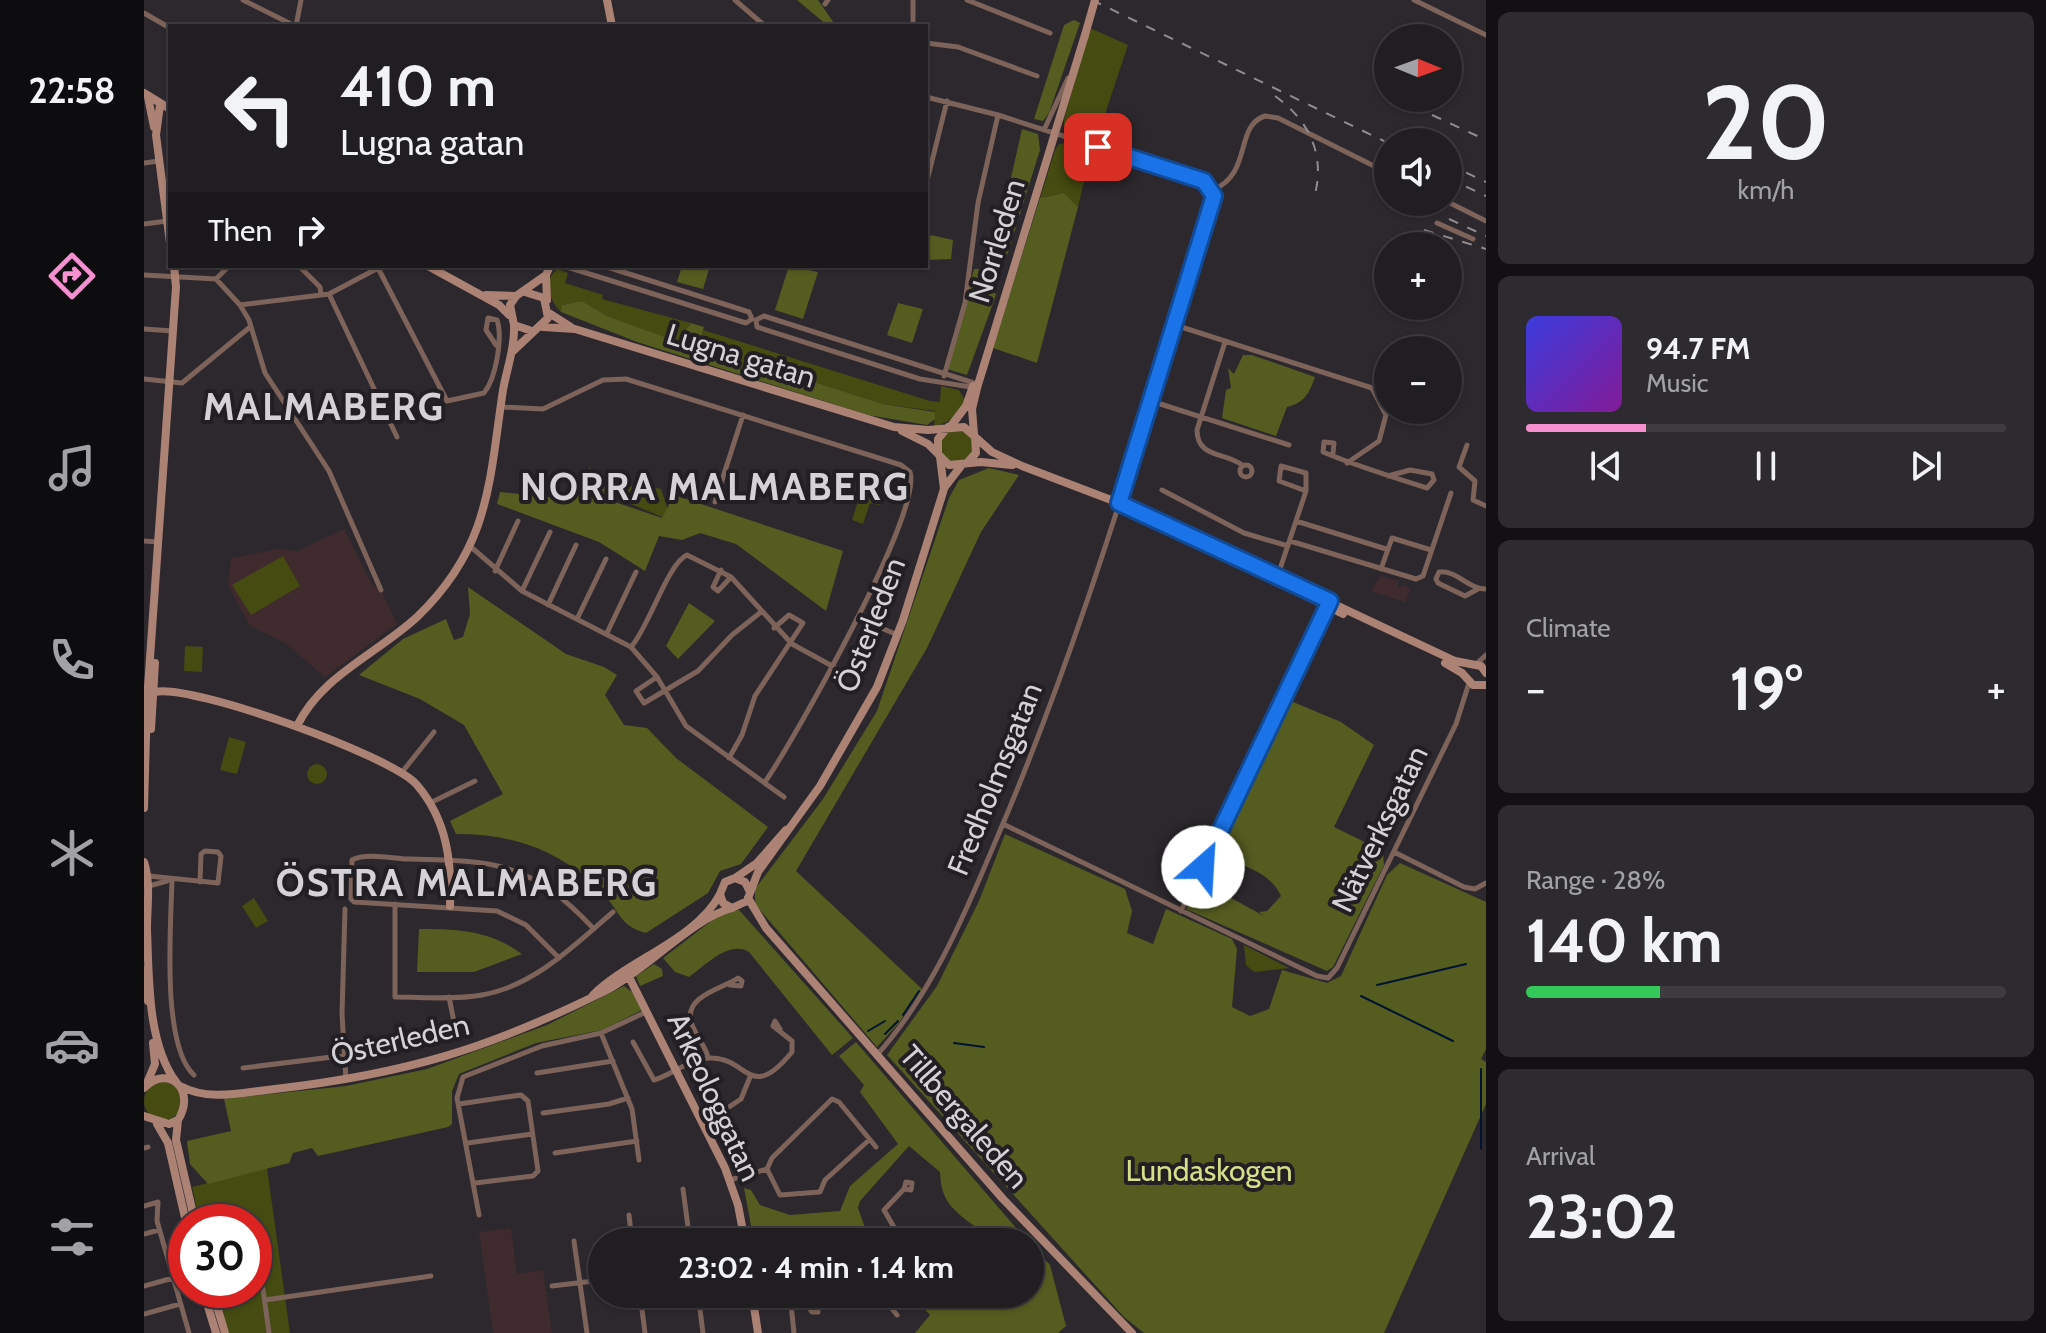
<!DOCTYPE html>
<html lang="en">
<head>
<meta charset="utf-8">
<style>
  :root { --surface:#211e22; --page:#2d2b2f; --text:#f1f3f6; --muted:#a2a2a5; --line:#3e3c40; --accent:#f690d0 }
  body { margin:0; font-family:Cabin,sans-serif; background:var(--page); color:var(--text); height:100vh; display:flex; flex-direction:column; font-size:30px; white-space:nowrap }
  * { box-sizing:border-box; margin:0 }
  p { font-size:26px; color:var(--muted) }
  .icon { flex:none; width:44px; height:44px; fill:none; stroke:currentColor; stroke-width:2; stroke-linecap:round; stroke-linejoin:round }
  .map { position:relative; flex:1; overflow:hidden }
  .drawer { display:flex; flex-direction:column; gap:12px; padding:12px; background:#121013; width:560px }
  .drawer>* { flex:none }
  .top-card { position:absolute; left:24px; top:24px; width:760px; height:244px; border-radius:0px; box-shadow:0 2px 6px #0004,0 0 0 2px var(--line); background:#211e22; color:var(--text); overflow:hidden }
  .needle { width:52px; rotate:91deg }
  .fabs { position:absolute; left:1230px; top:24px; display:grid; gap:16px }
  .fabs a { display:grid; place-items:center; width:88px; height:88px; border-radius:50%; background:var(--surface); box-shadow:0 2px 6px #0004,0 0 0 2px var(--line); font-size:40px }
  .speed { position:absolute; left:24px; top:1204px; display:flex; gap:16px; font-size:40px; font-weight:700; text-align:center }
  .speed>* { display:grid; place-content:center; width:104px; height:104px; border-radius:50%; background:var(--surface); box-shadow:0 2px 6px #0004,0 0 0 2px var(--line); line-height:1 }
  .speed .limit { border:12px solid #d22; background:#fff; color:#111 }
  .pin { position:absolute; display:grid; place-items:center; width:68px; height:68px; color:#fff; margin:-34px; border-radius:16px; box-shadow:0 4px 12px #0006 }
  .me { position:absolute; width:88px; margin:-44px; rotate:26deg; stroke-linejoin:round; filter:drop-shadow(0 0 6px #0008) }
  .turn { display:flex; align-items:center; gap:28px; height:168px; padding:0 40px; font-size:36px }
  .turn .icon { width:104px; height:104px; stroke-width:2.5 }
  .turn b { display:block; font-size:56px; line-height:68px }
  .then { display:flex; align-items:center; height:76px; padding:0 40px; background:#0003; gap:16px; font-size:30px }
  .big { font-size:60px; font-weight:800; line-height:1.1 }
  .drawer .card { flex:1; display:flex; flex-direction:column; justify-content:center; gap:12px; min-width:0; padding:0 28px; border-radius:12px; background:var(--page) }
  .drawer .dial { align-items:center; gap:0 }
  .dial b { font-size:104px; line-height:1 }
  .song { display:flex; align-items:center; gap:24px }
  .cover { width:96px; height:96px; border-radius:12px; background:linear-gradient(135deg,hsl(240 70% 55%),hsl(290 70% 35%)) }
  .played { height:8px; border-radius:4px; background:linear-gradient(90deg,var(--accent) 25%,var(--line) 25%) }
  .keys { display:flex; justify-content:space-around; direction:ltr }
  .heat { display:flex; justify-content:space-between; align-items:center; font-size:44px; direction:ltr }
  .charge { height:12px; border-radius:6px; background:linear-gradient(90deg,#34c759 28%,var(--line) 0) }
  .trip { position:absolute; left:444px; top:1228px; width:456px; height:80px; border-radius:40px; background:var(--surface); box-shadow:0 2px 6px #0004,0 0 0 2px var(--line); font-weight:800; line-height:80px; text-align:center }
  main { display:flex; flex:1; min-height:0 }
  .tab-bar { display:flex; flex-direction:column; width:144px; justify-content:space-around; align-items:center; background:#0d0c0e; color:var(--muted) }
  .tab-bar .icon { width:56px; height:56px }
  .tab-bar .selected { color:var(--accent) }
  .tab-bar b { font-size:36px; color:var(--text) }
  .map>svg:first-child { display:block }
</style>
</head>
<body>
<main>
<nav class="tab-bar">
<b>22:58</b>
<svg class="icon selected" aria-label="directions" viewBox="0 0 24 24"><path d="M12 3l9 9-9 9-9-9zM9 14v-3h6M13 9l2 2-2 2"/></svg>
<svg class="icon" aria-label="music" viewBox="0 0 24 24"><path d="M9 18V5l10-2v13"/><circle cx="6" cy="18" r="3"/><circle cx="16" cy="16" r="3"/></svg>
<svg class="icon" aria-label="phone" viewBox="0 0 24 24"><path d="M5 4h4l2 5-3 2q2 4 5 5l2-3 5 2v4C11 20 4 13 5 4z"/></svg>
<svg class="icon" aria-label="climate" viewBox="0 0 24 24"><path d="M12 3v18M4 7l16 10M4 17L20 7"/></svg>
<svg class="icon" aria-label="car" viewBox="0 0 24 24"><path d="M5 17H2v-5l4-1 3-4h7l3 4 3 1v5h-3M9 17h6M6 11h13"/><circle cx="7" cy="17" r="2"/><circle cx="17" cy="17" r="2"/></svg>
<svg class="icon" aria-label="filters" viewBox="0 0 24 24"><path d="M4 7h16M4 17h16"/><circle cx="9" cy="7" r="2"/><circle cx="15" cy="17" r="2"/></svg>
</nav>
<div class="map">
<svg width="1342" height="1333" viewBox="0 0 1342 1333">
  <rect width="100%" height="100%" fill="#2c282d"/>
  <path fill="#3f2b2d" d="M200,529L228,585L236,588L253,624L181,677L141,643L106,626L84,585L87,558L134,549L153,551Z
    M1236,576L1255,581L1253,589L1259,585L1267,589L1261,602L1227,591Z
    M367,1228L373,1274L399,1270L408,1333H349L335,1232Z"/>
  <path fill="#454b11" d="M946,28L984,45L952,141L920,127V119Z
    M922,143L947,152L934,207L920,193L896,198L911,150L915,144Z
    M413,269L424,273L421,283L459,295L458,299L547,323L535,343L463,316L438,301L419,305L417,312C405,300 399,281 413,269Z
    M559,330L786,401L796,402L797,386L815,390L821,400L810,419L790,427L791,411L739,404L608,362L600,365L580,358L582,344L578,357L553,349Z
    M796 446a17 17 0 1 1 34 0a17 17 0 1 1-34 0Z
    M477,483L501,491L504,486L517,489L525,513L518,517L473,498Z
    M718,489L738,496L735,505L726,503L719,524L708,520Z
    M139,556L156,586L107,615L88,585Z
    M41,646L59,647L58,672L40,671Z
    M85,737L102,742L93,774L76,770Z
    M163 774a10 10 0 1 1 20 0a10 10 0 1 1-20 0Z
    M110,898L124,921L112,928L98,906Z
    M1100,945L1145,968L1110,972L1102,965Z
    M0 1101a19 19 0 1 1 38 0a19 19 0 1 1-38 0Z
    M123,1168L146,1333H84L72,1290H110V1222H56L48,1187Z"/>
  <path fill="#555c20" d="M653,0H674L692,26H684Z
    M930,20L936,23L905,113L899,121L890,119L920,25Z
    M878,129L894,134L896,150L861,262L840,257L842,245L852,244Z
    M920,193L934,207L893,363L849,348L896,198Z
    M787,235L809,240L807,259L782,260V243Z
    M538,266H566L559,289L533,282Z
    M645,266L674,272L659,319L631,310Z
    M830,269H839L852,295L823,375L803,369Z
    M438,301L463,316L534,342L547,323L560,327L553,349L600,365L608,362L739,404L791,412V419L783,425L724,415L493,342L417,312L418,305Z
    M754,303L779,309L768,343L743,335Z
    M1099,355H1108L1171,377C1165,394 1160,403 1143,407L1132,436L1078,418L1082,390L1087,388L1084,368L1090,374Z
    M445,468L475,480L471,502L518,518L530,495L699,551L682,611L592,544L556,533L538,540L515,536L501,571L455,542L353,504L356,492L431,500Z
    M845,468L875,475L837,532L783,648L652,871L778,989L754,1024L733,1047L611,904V889L679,799L733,711L805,498L815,480Z
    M324,587L422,654L460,667L473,675L461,695L480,725L503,728L532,758L624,827L597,864L576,871L564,893L502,933C475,926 476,911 458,892C416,850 370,834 312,834L306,821L359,794L320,725L276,699L215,675L259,639L302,619L310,640L319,637L326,614Z
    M545,603L571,621L534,659L522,646Z
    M1142,699L1197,722L1230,745L1190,827L1239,851L1240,865L1189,967L1183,971L1042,909L1058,882L1120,916L1115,912L1123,911L1137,896C1124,868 1093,866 1069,851Z
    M861,834L981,889L988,911L983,933L1009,944L1022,909L1088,939L1093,949L1088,1007L1106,1016L1125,1009L1138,970L1183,983L1197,976L1243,875L1256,863L1342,902V1049L1337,1059L1342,1062V1104L1240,1333H1000L980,1317L743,1055L793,986L835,901Z
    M595,910L709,1038L688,1055L605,952C585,940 562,965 545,977L531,972L519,958L579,912Z
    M275,929C313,929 346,930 378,954L330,972H273Z
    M510,964L518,969L519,976L496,986L492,976Z
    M480,986L488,992L498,1010L458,1030L392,1043L315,1074L308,1091V1124L304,1127L174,1156L168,1148L149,1153L145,1163L64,1184L46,1164L43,1141L87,1131L80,1099L202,1086L283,1069L403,1025Z
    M712,1042L884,1242H834L833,1228C809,1210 797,1202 796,1172L765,1146L716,1201L714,1208L726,1242H610L600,1188L607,1190L616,1205L646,1215L696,1211L706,1186L754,1144L716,1092L720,1085L695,1056Z
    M886,1244L906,1265L922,1326L914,1333H771L786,1315L766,1294H886Z"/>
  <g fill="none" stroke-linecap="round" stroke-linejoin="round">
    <path stroke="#001431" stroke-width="2" d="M1233,985L1322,964
      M1217,996L1309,1041
      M759,1015L775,991
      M724,1031L741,1021
      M741,1034L754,1021
      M810,1043L840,1047
      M1337,1149V1069"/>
    <path stroke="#7d635a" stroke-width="5" d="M99,0L151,26
      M591,0L621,26
      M823,0L906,33
      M1270,0L1342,35
      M681,4L684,0
      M0,13L26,28
      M152,26L157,0
      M769,26V0
      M782,43L814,47L893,76
      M782,97L854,115L1060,181L1069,190
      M900,130L924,78
      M0,163L15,161
      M782,185L803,101
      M1069,190C1109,173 1090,126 1121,116L1134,118L1244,173
      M1304,202L1342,221
      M1293,223L1329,239
      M0,224L23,221
      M155,266L176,287L177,295
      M233,266L303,401L340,393C352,378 359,338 353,320L344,318L342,330L352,345
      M420,266L602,323L608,319L605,312L460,266
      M0,275L72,279L96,305L185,294L238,266
      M72,279L85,266
      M185,294L253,437
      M96,305L105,320L121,373L185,471L237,590
      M620,316L830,383L833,388L776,379L613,327L612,320Z
      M1031,325L1228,388L1242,415L1235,441L1203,463
      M0,329L29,331
      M1081,342L1053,430C1053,458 1081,452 1098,465
      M800,376L821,303L834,203L854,115
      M0,379L38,383L106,327
      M1229,388L1244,393
      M1007,401L1145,445
      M357,407L399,409L459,380L482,379L757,465L766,472C779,512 650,740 621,782
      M1323,445L1315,467L1331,481L1329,500L1342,506
      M1189,453L1190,443L1180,442L1179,452C1210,465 1248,477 1283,488L1290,480L1288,474L1266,470L1244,476
      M1096 471a6 6 0 1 1 12 0a6 6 0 1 1-12 0Z
      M1018,490L1100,533L1144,546
      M571,502L599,415
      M1152,521L1242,549
      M0,541L15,542
      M1146,541L1272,579L1279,576L1307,493
      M327,547L378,591L487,647L513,677L542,726L640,797
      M1237,569L1248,538L1287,550
      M577,570L569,587L574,591L587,577
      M351,571L374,521
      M1133,578L1162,491L1135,481L1137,466L1162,473V491
      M1334,589L1321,596L1294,583L1292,579L1295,572C1313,570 1324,589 1342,589
      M378,591L406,532
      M404,605L432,545
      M713,618L754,635
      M433,619L462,559
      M463,633L492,572
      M487,647C505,627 524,563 543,555L587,577L648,644L690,667
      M1331,665L1342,655
      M513,677L492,691L500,703L554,671L588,635L617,612
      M585,758L598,735L611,696L659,623L645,615L630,628
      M259,771L290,732
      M286,803L331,781
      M859,824L1173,976L1184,978L1193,968L1312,724L1325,683
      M1250,852L1320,887L1331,889L1342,883
      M5,876L74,883L77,856L74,852L61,851L57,854L56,882
      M28,880C27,924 17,1045 50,1075
      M5,886L23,881
      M251,904V997C279,997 310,1000 338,995C390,986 431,945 469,912
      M201,909L198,1014L202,1080
      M1037,911L1184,606
      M415,958L382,925L353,911L210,902L207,899L208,860C221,853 247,858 262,859C351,861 386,861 450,929
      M457,1033L488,1109L495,1160
      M489,1042L510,1080C528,1075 548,1057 568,1058C605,1059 606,1103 648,1052V1041L629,1026L631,1021L636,1029
      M733,1055C790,991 822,911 855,833C941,632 1000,421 1067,214L1069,190
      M564,1057C561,1045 551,1035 547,1022C540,995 581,988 594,978L598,981L597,986L586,985
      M99,1068L245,1050L306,1034L311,1027L305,997
      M393,1073L469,1061
      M315,1104L377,1095L384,1101L394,1171L389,1176L331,1183
      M579,1111L597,1099L606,1077
      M399,1113L465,1104L484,1098
      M324,1143L388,1134
      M0,1148L4,1147
      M411,1153L493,1141
      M623,1169L636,1195L676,1192L681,1180L725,1140
      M586,1180L623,1169L628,1158L688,1099L695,1102L732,1147
      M539,1189L546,1242
      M760,1189L767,1190L768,1183L762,1182L760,1189L740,1210L751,1229L769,1242
      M0,1206L14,1202L13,1221L45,1333
      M335,1215L313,1098L319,1077L398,1046L457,1033L502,1012
      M485,1215L488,1242
      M0,1234L15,1230
      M430,1241L443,1333
      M735,1242L751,1229
      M798,1242L803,1237L807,1242
      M0,1286L29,1278
      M408,1286L458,1280
      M119,1289L125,1333
      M496,1294L501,1333
      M554,1294L559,1333
      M646,1294L650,1333
      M736,1294L753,1315
      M121,1300L287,1276
      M647,1308L664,1306L668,1312H674L672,1299L664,1306
      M0,1314L36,1304"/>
    <path stroke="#ac8274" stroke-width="8" d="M463,0L468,26
      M0,93L26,109
      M4,97L10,127
      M16,105L12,135L26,243
      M284,266L355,305L365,315
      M342,295L372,296
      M403,300L402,275L406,266
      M405,313L427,327
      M399,327L431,329L750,427L784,430L820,427L848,452L878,466L975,503L1311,661L1337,666L1342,673
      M388,331L370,325L366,305L372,296L402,275
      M368,352L404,318L400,298L381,292
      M807,426L822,406L829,386
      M758,431L784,444L805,465L837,462L868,465
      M830,434L828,409L833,388L941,35
      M794,453V439L804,427
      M823,463L832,453L831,437
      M800,488L817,466
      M1164,597L1199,614
      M1301,663L1318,673L1329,685H1342
      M11,692C46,683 249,756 273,785C303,820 308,862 306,906
      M153,726C178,675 233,654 273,617C346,547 345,483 359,390C363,368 371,347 370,325
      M7,729L11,663
      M0,808L3,701L32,287L30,266
      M0,862C7,884 3,905 3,929C5,976 3,1043 32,1082
      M591,878L613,863L642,830
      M605,890L601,882L591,878L581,882L576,894L579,903L588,908L603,901L614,872L676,786L733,687L759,620L800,489L796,457
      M604,898L622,928L859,1199L988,1333
      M0,970L4,1001
      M482,971L581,1168L594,1205L601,1242
      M449,995C484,960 553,939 576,894
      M3,1083L11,1064L9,1043
      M36,1086C66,1102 99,1092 131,1089C261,1074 344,1049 461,991C501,971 549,918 588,908
      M0,1088C24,1063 53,1090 34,1120L25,1124L0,1116
      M34,1120L32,1140L51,1222
      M13,1124L24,1143L42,1222
      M59,1290L72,1333
      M68,1290L81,1333
      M608,1294L614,1333"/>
    <path stroke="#8f8d91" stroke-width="2" stroke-dasharray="10 10" stroke-linecap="butt" d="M948,0L1244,143
      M1131,96C1166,121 1182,156 1170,198
      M1288,115L1342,140
      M1304,164L1342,182
      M1304,178L1342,196
      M1305,219L1342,236
      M1280,230L1342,249"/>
    <path stroke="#ac8274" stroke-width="8" d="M941,35L951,0"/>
  </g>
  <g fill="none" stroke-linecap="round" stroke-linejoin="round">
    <defs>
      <path id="route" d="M954,147L1060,181L1070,196L975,503L1186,601L1059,867"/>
    </defs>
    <use href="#route" stroke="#114b97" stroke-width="20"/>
    <use href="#route" stroke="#1a73e8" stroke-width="14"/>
  </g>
  <g text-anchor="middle" stroke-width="8" stroke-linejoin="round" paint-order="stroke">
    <g font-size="30" fill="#d4d2d6" stroke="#221f24">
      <text transform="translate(853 241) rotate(-73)" y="10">Norrleden</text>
      <text transform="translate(597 356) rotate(17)" y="10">Lugna gatan</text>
      <text transform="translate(727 625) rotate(-69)" y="10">Österleden</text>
      <text transform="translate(851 779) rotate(-68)" y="10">Fredholmsgatan</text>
      <text transform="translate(1236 829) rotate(-64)" y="10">Nätverksgatan</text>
      <text transform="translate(256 1040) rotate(-13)" y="10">Österleden</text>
      <text transform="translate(570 1097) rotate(65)" y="10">Arkeologgatan</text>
      <text transform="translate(820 1117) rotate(49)" y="10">Tillbergaleden</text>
    </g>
    <g font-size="30" fill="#d4e088" stroke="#221f24">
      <text x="1065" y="1181">Lundaskogen</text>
    </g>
    <g font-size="38" font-weight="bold" letter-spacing="2" fill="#d4d2d6" stroke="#221f24">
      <text x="180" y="420">MALMABERG</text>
      <text x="571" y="500">NORRA MALMABERG</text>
      <text x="323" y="896">ÖSTRA MALMABERG</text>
    </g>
  </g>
</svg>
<div class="fabs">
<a><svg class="needle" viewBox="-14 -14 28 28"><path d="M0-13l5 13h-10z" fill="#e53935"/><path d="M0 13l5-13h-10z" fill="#a2a2a5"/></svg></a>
<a><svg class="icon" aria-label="sound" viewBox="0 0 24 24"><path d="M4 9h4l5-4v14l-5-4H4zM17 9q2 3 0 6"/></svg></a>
<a>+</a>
<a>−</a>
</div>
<div class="speed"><div class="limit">30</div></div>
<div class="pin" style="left:954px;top:147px;background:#d93025"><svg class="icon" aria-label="arrive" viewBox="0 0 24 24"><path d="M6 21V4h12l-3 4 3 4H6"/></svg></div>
<svg class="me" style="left:1059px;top:867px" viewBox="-20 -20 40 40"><circle r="19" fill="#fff"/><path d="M0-13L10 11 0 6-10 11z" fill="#1a73e8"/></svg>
<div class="trip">23:02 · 4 min · 1.4 km</div>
<div class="top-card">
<div class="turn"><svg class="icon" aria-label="left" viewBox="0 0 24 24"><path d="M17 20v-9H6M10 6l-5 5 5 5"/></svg><div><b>410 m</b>Lugna gatan</div></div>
<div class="then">Then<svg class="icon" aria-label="right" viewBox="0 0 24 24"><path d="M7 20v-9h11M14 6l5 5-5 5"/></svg></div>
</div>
</div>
<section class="drawer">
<div class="card dial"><b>20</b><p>km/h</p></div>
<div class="card">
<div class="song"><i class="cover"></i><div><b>94.7 FM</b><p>Music</p></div></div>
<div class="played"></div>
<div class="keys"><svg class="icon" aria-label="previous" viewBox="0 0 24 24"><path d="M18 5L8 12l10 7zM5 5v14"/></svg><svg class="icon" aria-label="pause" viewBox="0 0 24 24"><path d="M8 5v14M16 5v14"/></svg><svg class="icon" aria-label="next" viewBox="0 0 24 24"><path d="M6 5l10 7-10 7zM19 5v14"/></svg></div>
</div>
<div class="card"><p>Climate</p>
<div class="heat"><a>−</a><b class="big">19°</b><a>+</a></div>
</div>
<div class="card"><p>Range · 28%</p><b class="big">140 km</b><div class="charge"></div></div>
<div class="card"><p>Arrival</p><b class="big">23:02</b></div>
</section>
</main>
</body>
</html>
